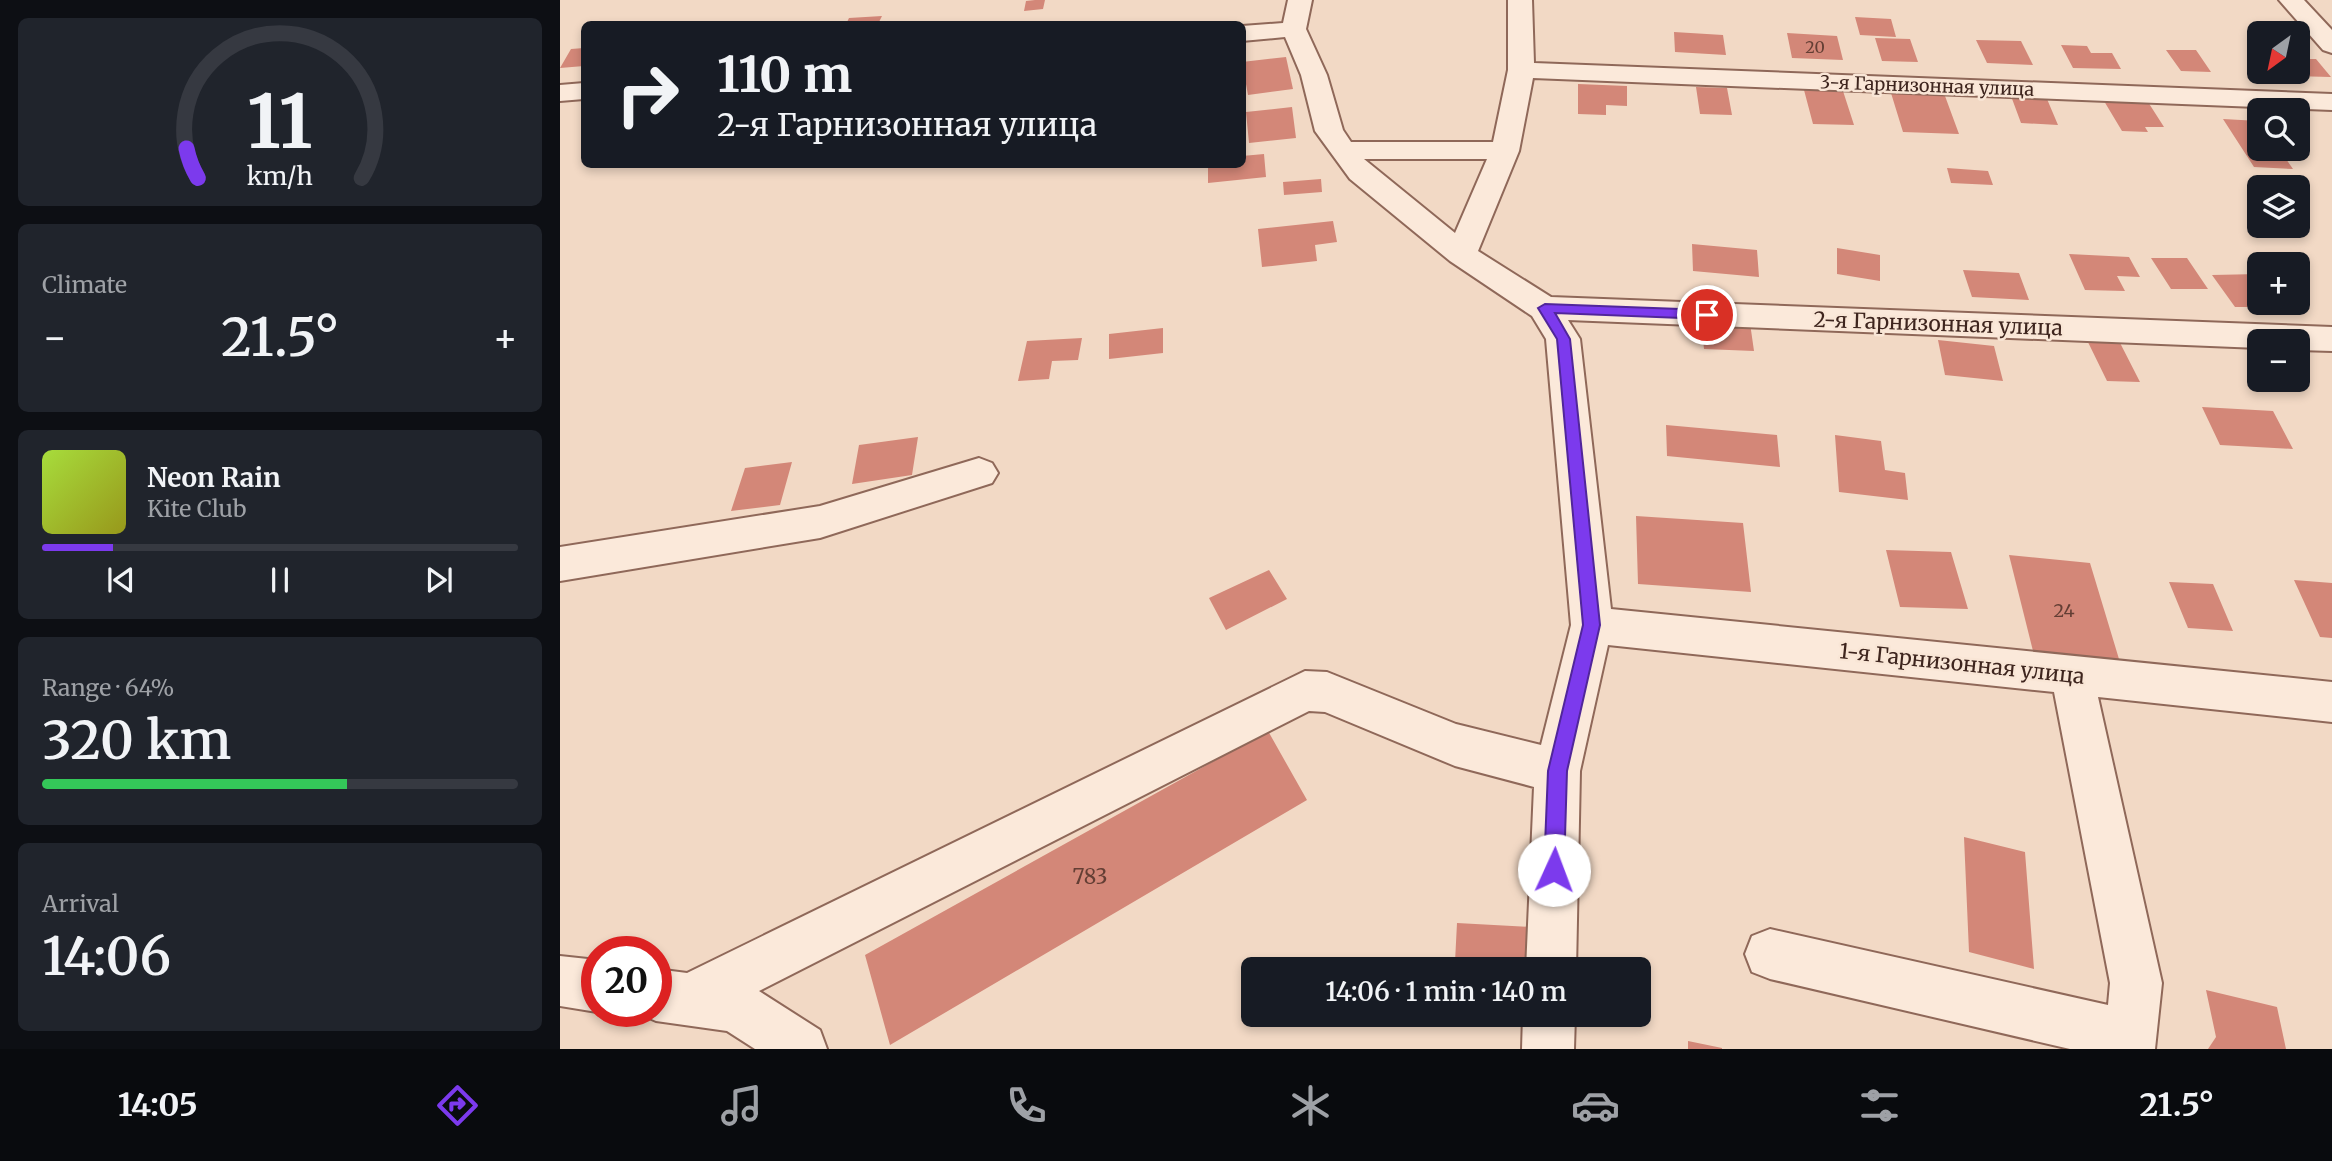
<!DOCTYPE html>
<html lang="en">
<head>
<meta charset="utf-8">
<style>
  :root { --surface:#171b24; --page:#20242c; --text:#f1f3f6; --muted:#9ea1a6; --line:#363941; --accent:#7c3aed }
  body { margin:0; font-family:Merriweather,serif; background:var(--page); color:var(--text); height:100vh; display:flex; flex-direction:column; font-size:26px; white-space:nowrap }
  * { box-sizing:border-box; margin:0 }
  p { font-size:23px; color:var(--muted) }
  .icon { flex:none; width:38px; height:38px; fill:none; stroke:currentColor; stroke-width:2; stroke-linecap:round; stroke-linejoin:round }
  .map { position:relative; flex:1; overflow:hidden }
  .side { display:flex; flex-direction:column; gap:18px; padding:18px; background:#0d0f14; width:560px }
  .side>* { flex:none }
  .guide { position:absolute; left:21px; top:21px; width:665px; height:147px; border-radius:10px; box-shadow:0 4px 10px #0003; background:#171b24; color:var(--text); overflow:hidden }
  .needle { width:46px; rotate:213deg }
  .tools { position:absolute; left:1687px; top:21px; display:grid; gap:14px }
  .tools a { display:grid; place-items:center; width:63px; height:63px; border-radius:10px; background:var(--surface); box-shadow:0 4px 10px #0003; font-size:35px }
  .speed { position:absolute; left:21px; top:936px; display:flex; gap:14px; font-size:35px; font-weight:700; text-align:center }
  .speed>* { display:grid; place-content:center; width:91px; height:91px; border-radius:50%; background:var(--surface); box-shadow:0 4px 10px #0003; line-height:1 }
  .speed .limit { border:10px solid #d22; background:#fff; color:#111 }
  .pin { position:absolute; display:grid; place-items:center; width:60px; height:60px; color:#fff; margin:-30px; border:4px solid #fff; border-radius:50%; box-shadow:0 2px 7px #0007 }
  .me { position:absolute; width:77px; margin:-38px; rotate:2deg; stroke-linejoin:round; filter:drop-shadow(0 0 5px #0008) }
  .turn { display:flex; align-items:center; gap:24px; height:147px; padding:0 21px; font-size:32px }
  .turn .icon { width:91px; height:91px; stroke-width:2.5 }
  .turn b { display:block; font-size:49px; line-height:60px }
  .big { font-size:52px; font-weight:600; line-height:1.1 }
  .side .tile { flex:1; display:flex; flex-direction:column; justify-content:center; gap:10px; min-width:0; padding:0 24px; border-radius:10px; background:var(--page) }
  .side .dial { align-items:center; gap:0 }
  .dial svg { height:182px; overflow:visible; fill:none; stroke:var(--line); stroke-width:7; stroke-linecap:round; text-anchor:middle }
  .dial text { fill:var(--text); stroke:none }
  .song { display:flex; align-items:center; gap:21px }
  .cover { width:84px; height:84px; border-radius:10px; background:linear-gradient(135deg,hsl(80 70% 55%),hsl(60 70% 35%)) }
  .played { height:7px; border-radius:4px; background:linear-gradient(90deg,var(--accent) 15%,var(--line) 15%) }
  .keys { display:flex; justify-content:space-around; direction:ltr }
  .heat { display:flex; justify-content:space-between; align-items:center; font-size:38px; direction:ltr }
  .charge { height:10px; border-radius:5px; background:linear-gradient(90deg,#34c759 64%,var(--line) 0) }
  .trip { position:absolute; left:681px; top:957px; width:410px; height:70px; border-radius:10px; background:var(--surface); box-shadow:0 4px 10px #0003; font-weight:600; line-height:70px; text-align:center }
  .dock { display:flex; height:112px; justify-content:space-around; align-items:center; background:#090b0e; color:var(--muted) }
  .dock .icon { width:49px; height:49px }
  .dock .on { color:var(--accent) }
  .dock b { font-size:32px; color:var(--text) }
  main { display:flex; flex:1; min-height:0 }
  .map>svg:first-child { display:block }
</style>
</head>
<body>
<main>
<section class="side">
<div class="tile dial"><svg viewBox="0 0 100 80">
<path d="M14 69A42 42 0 1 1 86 69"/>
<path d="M14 69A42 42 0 0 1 9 56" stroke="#7c3aed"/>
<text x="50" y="56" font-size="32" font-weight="700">11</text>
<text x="50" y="72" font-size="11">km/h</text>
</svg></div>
<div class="tile"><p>Climate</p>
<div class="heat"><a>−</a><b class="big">21.5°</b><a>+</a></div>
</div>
<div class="tile">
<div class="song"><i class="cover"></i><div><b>Neon Rain</b><p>Kite Club</p></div></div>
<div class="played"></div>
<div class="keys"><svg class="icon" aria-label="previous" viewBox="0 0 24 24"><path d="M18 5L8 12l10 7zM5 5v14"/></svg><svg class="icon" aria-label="pause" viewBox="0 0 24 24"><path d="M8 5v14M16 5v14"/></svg><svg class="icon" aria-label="next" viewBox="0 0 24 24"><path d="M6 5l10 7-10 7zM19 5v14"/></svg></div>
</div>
<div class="tile"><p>Range · 64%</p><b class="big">320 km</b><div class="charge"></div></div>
<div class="tile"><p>Arrival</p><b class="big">14:06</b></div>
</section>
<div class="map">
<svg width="1772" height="1049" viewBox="0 0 1772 1049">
  <rect width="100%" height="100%" fill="#f2d9c5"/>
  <path fill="#d38778" d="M475,0H485L483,9L464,11L466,1Z
    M322,16L318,24H286L289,18Z
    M1295,17L1331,19L1336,37L1300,35Z
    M1114,32L1163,35L1166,55L1115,52Z
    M1227,33L1277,36L1283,60L1232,58Z
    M1315,38L1350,39L1358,62L1322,61Z
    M1416,40L1461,41L1473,65L1427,63Z
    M1501,45L1527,46L1531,53H1552L1561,69L1513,68Z
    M24,48V66L0,68L11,49Z
    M1606,50H1636L1651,72L1621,71Z
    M726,57L733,89L688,95L682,62Z
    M1738,59H1756L1771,77L1731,76L1727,72H1738Z
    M1018,84L1067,86V106L1046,105V115L1018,114Z
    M1136,87L1167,88L1172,115L1140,114Z
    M1244,90L1283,91L1294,125L1253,124Z
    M1331,93L1385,96L1399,134L1343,132Z
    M1451,96L1487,99L1498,125L1461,123Z
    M1544,101L1588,102L1604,127H1585L1588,132L1562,131Z
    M732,107L736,138L689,143L686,112Z
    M1663,119L1699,121V149H1719L1733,169L1694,167Z
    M704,154L706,177L648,183V164H682V156Z
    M1387,168L1428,171L1433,185L1391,183Z
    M761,179L762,192L724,195L723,182Z
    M773,221L777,242L755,245L757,261L702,267L698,229Z
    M1132,244L1197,250L1199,277L1133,271Z
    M1277,248L1320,255V281L1277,274Z
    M1509,254L1569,257L1580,277L1557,276L1565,291L1525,290Z
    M1591,258H1627L1648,289H1611Z
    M1403,270L1459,273L1469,300L1412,297Z
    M1699,274V303H1730L1733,307H1675L1652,275Z
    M1141,320L1190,323L1194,351L1144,349Z
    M603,328V353L549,359V334Z
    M1525,336L1557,337L1580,382L1547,381Z
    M522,338L518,360L492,361L489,379L458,381L467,341Z
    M1378,340L1434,346L1443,381L1385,375Z
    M1642,407L1713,411L1733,449L1660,445Z
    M1106,425L1217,435L1220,467L1107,456Z
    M1275,435L1321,441L1325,470L1345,473L1348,500L1279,492Z
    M358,437L352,475L292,484L299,445Z
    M232,462L220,505L171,511L185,468Z
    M1076,516L1183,523L1191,592L1078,584Z
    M1326,550L1391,552L1408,609L1340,607Z
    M1449,555L1530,563L1562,669L1475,659Z
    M709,570L727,599L666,630L649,598Z
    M1734,580L1772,583V638L1760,637Z
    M1609,582L1653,584L1673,631L1628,628Z
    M708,731L747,800L330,1045L305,955Z
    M1404,837L1465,852L1474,969L1409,952Z
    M897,923L971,927V970H924V964L895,962Z
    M1646,990L1717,1007L1726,1049H1648L1656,1037Z
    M1128,1041L1162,1048V1049H1128Z"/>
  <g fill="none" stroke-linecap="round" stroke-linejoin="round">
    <defs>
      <path id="minor" d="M728,0H752L746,29L767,75L783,130L791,142H933L948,70V0H972L974,63L1772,94V110L973,78L959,151L918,251L991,297L1772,327V351L1738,350V341H1699V348L1008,320L1020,339L1051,609L1772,682V722L1538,697L1602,983L1595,1049H1510L1210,979L1192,972L1185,954L1192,936L1210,929L1548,1005L1550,983L1494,692L1048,645L1020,771L1016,970H966L974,787L895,766L765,712L749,711L199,991L260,1030L267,1049H195L167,1031L96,1021L78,1013L96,1012V969L127,973L745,671L767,672L896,724L981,745L1011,625L986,339L972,316L890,261L790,179L755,131L741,75L725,37L682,41V26L723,23ZM804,159H927L895,233Z
        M1719,0H1744L1772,30V53L1763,50Z
        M24,83V99L0,101V85Z
        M419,458L432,463L438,473L432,483L260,538L0,581V547L260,506Z
        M0,956L37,960V1012L0,1006Z
        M963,1015H1015L1014,1049H962Z"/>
    </defs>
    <use href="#minor" stroke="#8f6859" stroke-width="4"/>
    <use href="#minor" fill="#fbe9da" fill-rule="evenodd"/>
  </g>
  <path fill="#7c3aed" stroke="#51269a" stroke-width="2" d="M985,304L1147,310L1154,315L1147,319L995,313L1010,339L1040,625L1007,771L1004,870L1001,877L994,880L987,877L984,870L988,771L1023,625L997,339L978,308Z"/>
  <g text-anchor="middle" stroke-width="5" stroke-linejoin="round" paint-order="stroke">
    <g font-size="16" fill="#633e34">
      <text x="1255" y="53">20</text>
    </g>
    <g font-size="18" fill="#3e251e" stroke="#f9e6d6">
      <text transform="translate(1367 86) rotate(2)" y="6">3-я Гарнизонная улица</text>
    </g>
    <g font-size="18" fill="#633e34">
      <text x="1504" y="617">24</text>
    </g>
    <g font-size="21" fill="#3e251e" stroke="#f9e6d6">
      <text transform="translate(1378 324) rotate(2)" y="7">2-я Гарнизонная улица</text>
      <text transform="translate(1402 664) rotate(6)" y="7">1-я Гарнизонная улица</text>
    </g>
    <g font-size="21" fill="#633e34">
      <text x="530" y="884">783</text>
    </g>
  </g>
</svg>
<div class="tools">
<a><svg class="needle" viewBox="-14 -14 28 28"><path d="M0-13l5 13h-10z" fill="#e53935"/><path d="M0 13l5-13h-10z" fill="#9ea1a6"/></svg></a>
<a><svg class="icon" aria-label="search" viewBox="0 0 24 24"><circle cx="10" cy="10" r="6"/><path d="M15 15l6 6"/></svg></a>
<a><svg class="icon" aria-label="layers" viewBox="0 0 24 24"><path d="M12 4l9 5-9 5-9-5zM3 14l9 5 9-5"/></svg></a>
<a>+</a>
<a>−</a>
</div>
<div class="speed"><div class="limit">20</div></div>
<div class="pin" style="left:1147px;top:315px;background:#d93025"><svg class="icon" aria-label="arrive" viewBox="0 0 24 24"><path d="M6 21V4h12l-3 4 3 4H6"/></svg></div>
<svg class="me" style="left:994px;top:870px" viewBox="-20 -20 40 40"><circle r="19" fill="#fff"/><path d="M0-13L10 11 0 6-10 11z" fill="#7c3aed"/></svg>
<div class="trip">14:06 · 1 min · 140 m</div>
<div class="guide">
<div class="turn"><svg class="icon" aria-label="right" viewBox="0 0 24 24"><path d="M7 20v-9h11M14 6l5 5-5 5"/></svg><div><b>110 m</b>2-я Гарнизонная улица</div></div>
</div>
</div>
</main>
<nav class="dock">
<b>14:05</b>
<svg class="icon on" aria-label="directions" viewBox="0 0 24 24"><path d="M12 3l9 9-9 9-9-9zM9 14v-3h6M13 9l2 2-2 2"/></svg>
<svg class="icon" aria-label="music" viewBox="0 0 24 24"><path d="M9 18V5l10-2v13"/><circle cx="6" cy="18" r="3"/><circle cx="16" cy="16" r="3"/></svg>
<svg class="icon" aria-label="phone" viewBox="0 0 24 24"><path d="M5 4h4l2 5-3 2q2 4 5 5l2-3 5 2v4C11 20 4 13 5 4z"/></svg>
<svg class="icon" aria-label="climate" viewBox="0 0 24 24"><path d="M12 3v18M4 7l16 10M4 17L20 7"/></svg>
<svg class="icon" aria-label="car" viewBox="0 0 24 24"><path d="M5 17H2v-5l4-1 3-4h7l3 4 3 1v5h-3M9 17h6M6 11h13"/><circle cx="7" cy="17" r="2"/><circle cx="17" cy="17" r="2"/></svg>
<svg class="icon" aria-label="filters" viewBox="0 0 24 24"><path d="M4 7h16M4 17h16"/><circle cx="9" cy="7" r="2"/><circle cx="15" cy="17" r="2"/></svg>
<b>21.5°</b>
</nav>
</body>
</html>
